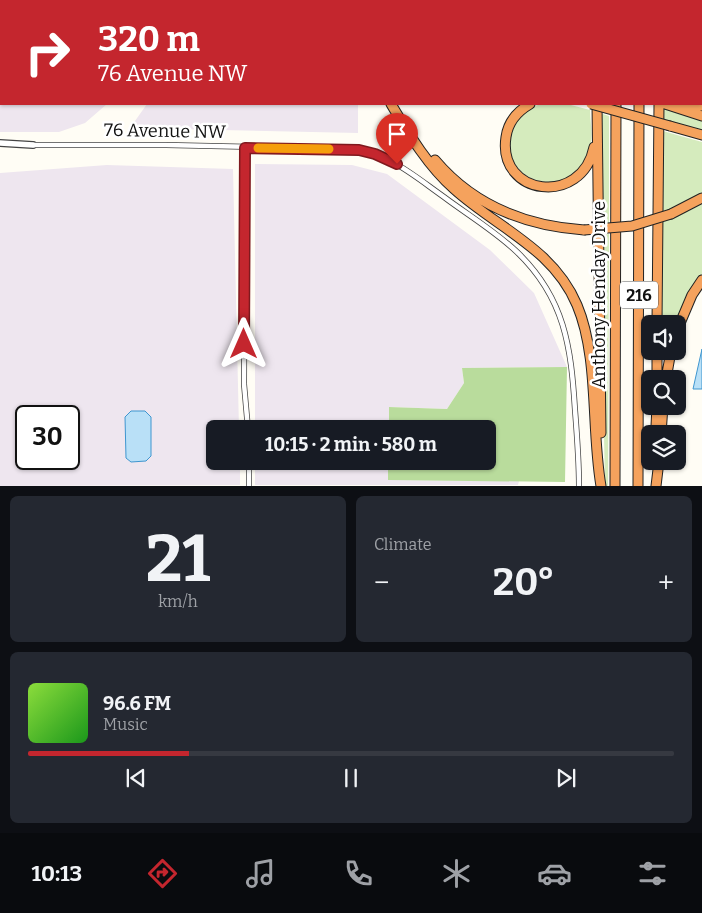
<!DOCTYPE html>
<html lang="en">
<head>
<meta charset="utf-8">
<style>
  :root { --surface:#171b24; --page:#242831; --text:#f1f3f6; --muted:#9ea1a6; --line:#363941; --accent:#c4262e }
  body { margin:0; font-family:Bitter,serif; background:var(--page); color:var(--text); height:100vh; display:flex; flex-direction:column; font-size:19px; white-space:nowrap }
  * { box-sizing:border-box; margin:0 }
  p { font-size:16px; color:var(--muted) }
  .icon { flex:none; width:28px; height:28px; fill:none; stroke:currentColor; stroke-width:2; stroke-linecap:round; stroke-linejoin:round }
  .map { position:relative; height:486px; overflow:hidden }
  .details { display:flex; flex-direction:column; gap:10px; padding:10px; background:#0d0f14; flex:1 }
  .details>* { flex:none }
  .top-card { position:absolute; left:0px; top:0px; width:702px; height:105px; box-shadow:0 1px 4px #0004; background:#c4262e; color:#fff; overflow:hidden }
  .buttons { position:absolute; left:641px; top:315px; display:grid; gap:10px }
  .buttons a { display:grid; place-items:center; width:45px; height:45px; border-radius:8px; background:var(--surface); box-shadow:0 1px 4px #0004; font-size:25px }
  .speed { position:absolute; left:15px; top:405px; display:flex; gap:10px; font-size:25px; font-weight:700; text-align:center }
  .speed>* { display:grid; place-content:center; width:65px; height:65px; border-radius:50%; background:var(--surface); box-shadow:0 1px 4px #0004; line-height:1 }
  .speed .limit { border:2px solid #111; border-radius:8px; background:#fff; color:#111 }
  .pin { position:absolute; display:grid; place-items:center; width:42px; height:42px; color:#fff; margin:-51px -21px; border-radius:50% 50% 50% 0; rotate:-45deg; box-shadow:0 0 5px #0007 }
  .pin .icon { rotate:45deg }
  .me { position:absolute; width:55px; margin:-28px; rotate:0deg; stroke-linejoin:round; filter:drop-shadow(0 0 4px #0008) }
  .turn { display:flex; align-items:center; gap:18px; height:105px; padding:0 15px; font-size:22px }
  .turn .icon { width:65px; height:65px; stroke-width:2.5 }
  .turn b { display:block; font-size:35px; line-height:42px }
  .big { font-size:38px; font-weight:700; line-height:1.1 }
  .details .card { flex:1; display:flex; flex-direction:column; justify-content:center; gap:8px; min-width:0; padding:0 18px; border-radius:8px; background:var(--page) }
  .details .dial { align-items:center; gap:0 }
  .dial b { font-size:65px; line-height:1 }
  .song { display:flex; align-items:center; gap:15px }
  .cover { width:60px; height:60px; border-radius:8px; background:linear-gradient(135deg,hsl(90 70% 55%),hsl(120 70% 35%)) }
  .played { height:5px; border-radius:2px; background:linear-gradient(90deg,var(--accent) 25%,var(--line) 25%) }
  .keys { display:flex; justify-content:space-around; direction:ltr }
  .heat { display:flex; justify-content:space-between; align-items:center; font-size:28px; direction:ltr }
  .details .tiles { flex:1; display:grid; gap:10px; grid-template-columns:1fr 1fr }
  .card:last-child { grid-column:span 2 }
  .trip { position:absolute; left:206px; top:420px; width:290px; height:50px; border-radius:8px; background:var(--surface); box-shadow:0 1px 4px #0004; font-weight:700; line-height:50px; text-align:center }
  .tabs { display:flex; height:80px; justify-content:space-around; align-items:center; background:#090b0e; color:var(--muted) }
  .tabs .icon { width:35px; height:35px }
  .tabs .active { color:var(--accent) }
  .tabs b { font-size:22px; color:var(--text) }
  .map>svg:first-child { display:block }
</style>
</head>
<body>
<div class="map">
<svg width="702" height="486" viewBox="0 0 702 486">
  <rect width="100%" height="100%" fill="#fffdf5"/>
  <path fill="#eee6ef" fill-rule="evenodd" d="M0,0H152L156,1H1V5Z
    M0,85L1,104H107L85,123L59,132H0Z
    M147,104H358V133L130,128Z
    M255,164L352,165L387,174L490,250L534,293L567,367L462,368L464,383L447,409L389,407V429H255Z
    M107,165L233,169L239,429H215V461H240V485L0,486V173ZM26,416H69V459H26Z
    M255,461H388L389,480L519,481L518,485H255Z"/>
  <path fill="#d5ebbd" d="M541,104H567L590,110C590,124 594,135 589,151C572,207 492,181 513,128C518,116 529,107 541,104Z
    M663,109L702,120V131L663,120Z
    M600,113L609,116V225L600,226Z
    M663,131L702,142V193L663,213V184L660,183Z
    M702,204V274L677,324H661L663,222Z
    M609,234L608,486L605,485L600,235Z"/>
  <path fill="#b9dc9c" d="M567,367L565,482L388,480V461H488V429H389V407L447,409L464,383L462,368Z"/>
  <path fill="#b9e0f7" stroke="#3f96cf" d="M702,349V389H693Z
    M131,411H145L151,417V456L146,461L131,462L126,458L125,417Z"/>
  <g fill="none" stroke-linecap="round" stroke-linejoin="round">
    <defs>
      <path id="minor" d="M0,16H1
        M0,80H1
        M33,145H166L348,149C387,151 414,176 444,197C468,215 495,231 517,252C565,298 571,347 575,410C577,435 579,460 579,486
        M245,147L244,384L248,429
        M249,461V486"/>
      <path id="tertiary" d="M0,143L33,145"/>
      <path id="motorway" d="M208,0L210,1
        M223,0L228,1
        M293,0L298,1
        M323,0L328,1
        M589,0V1
        M616,0V1
        M639,0V1
        M457,1L462,0
        M510,1V0
        M597,1V0
        M701,20H702
        M391,104C409,134 427,165 454,189C497,228 553,248 577,305C599,357 591,429 601,486
        M530,104C518,111 508,122 506,137C497,196 582,207 594,147
        M597,104L601,433
        M665,104L702,116
        M676,105L702,106
        M670,126L702,135
        M435,160C473,205 526,226 584,230
        M671,214L702,198
        M657,324L659,104
        M678,328L692,295L702,280
        M657,379V351
        M666,379L671,351
        M656,426L657,406
        M661,434L663,406
        M615,486L616,104
        M638,486L639,104
        M656,486L659,461"/>
    </defs>
    <use href="#minor" stroke="#444" stroke-width="6"/>
    <use href="#tertiary" stroke="#444" stroke-width="8"/>
    <use href="#motorway" stroke="#222" stroke-width="11"/>
    <use href="#minor" stroke="#fff" stroke-width="4.5"/>
    <use href="#tertiary" stroke="#fff" stroke-width="5.5"/>
    <use href="#motorway" stroke="#f5a25d" stroke-width="9"/>
    <defs>
      <path id="motorway-bridge" d="M591,104L670,126
        M584,230L632,226L671,214"/>
    </defs>
    <use href="#motorway-bridge" stroke="#222" stroke-width="11" stroke-linecap="butt"/>
    <use href="#motorway-bridge" stroke="#f5a25d" stroke-width="9"/>
  </g>
  <g fill="none" stroke-linecap="round" stroke-linejoin="round">
    <defs>
      <path id="route" d="M244,344L245,148L359,150L375,154L397,164"/>
    </defs>
    <use href="#route" stroke="#7f191e" stroke-width="12"/>
    <use href="#route" stroke="#c4262e" stroke-width="9"/>
    <path stroke="#f59e0b" stroke-width="9" d="M258,148L329,149"/>
  </g>
  <g text-anchor="middle" stroke-width="5" stroke-linejoin="round" paint-order="stroke">
    <rect fill="#fff" stroke="#585858" stroke-width="1" x="620" y="281.5" width="38" height="27" rx="4"/>
    <g font-size="16" font-weight="bold" fill="#111">
      <text x="639" y="301">216</text>
    </g>
    <g font-size="18" fill="#111" stroke="#fff">
      <text transform="translate(165 131) rotate(1)" y="6">76 Avenue NW</text>
      <text transform="translate(599 295) rotate(-90)" y="6">Anthony Henday Drive</text>
    </g>
  </g>
</svg>
<div class="buttons">
<a><svg class="icon" aria-label="sound" viewBox="0 0 24 24"><path d="M4 9h4l5-4v14l-5-4H4zM17 9q2 3 0 6"/></svg></a>
<a><svg class="icon" aria-label="search" viewBox="0 0 24 24"><circle cx="10" cy="10" r="6"/><path d="M15 15l6 6"/></svg></a>
<a><svg class="icon" aria-label="layers" viewBox="0 0 24 24"><path d="M12 4l9 5-9 5-9-5zM3 14l9 5 9-5"/></svg></a>
</div>
<div class="speed"><div class="limit">30</div></div>
<div class="pin" style="left:397px;top:164px;background:#d93025"><svg class="icon" aria-label="arrive" viewBox="0 0 24 24"><path d="M6 21V4h12l-3 4 3 4H6"/></svg></div>
<svg class="me" style="left:244px;top:344px" viewBox="-20 -20 40 40"><path d="M0-17L14 15 0 8-14 15z" fill="#c4262e" stroke="#fff" stroke-width="4"/></svg>
<div class="trip">10:15 · 2 min · 580 m</div>
<div class="top-card">
<div class="turn"><svg class="icon" aria-label="right" viewBox="0 0 24 24"><path d="M7 20v-9h11M14 6l5 5-5 5"/></svg><div><b>320 m</b>76 Avenue NW</div></div>
</div>
</div>
<section class="details">
<div class="tiles">
<div class="card dial"><b>21</b><p>km/h</p></div>
<div class="card"><p>Climate</p>
<div class="heat"><a>−</a><b class="big">20°</b><a>+</a></div>
</div>
<div class="card">
<div class="song"><i class="cover"></i><div><b>96.6 FM</b><p>Music</p></div></div>
<div class="played"></div>
<div class="keys"><svg class="icon" aria-label="previous" viewBox="0 0 24 24"><path d="M18 5L8 12l10 7zM5 5v14"/></svg><svg class="icon" aria-label="pause" viewBox="0 0 24 24"><path d="M8 5v14M16 5v14"/></svg><svg class="icon" aria-label="next" viewBox="0 0 24 24"><path d="M6 5l10 7-10 7zM19 5v14"/></svg></div>
</div>
</div>
</section>
<nav class="tabs">
<b>10:13</b>
<svg class="icon active" aria-label="directions" viewBox="0 0 24 24"><path d="M12 3l9 9-9 9-9-9zM9 14v-3h6M13 9l2 2-2 2"/></svg>
<svg class="icon" aria-label="music" viewBox="0 0 24 24"><path d="M9 18V5l10-2v13"/><circle cx="6" cy="18" r="3"/><circle cx="16" cy="16" r="3"/></svg>
<svg class="icon" aria-label="phone" viewBox="0 0 24 24"><path d="M5 4h4l2 5-3 2q2 4 5 5l2-3 5 2v4C11 20 4 13 5 4z"/></svg>
<svg class="icon" aria-label="climate" viewBox="0 0 24 24"><path d="M12 3v18M4 7l16 10M4 17L20 7"/></svg>
<svg class="icon" aria-label="car" viewBox="0 0 24 24"><path d="M5 17H2v-5l4-1 3-4h7l3 4 3 1v5h-3M9 17h6M6 11h13"/><circle cx="7" cy="17" r="2"/><circle cx="17" cy="17" r="2"/></svg>
<svg class="icon" aria-label="filters" viewBox="0 0 24 24"><path d="M4 7h16M4 17h16"/><circle cx="9" cy="7" r="2"/><circle cx="15" cy="17" r="2"/></svg>
</nav>
</body>
</html>
